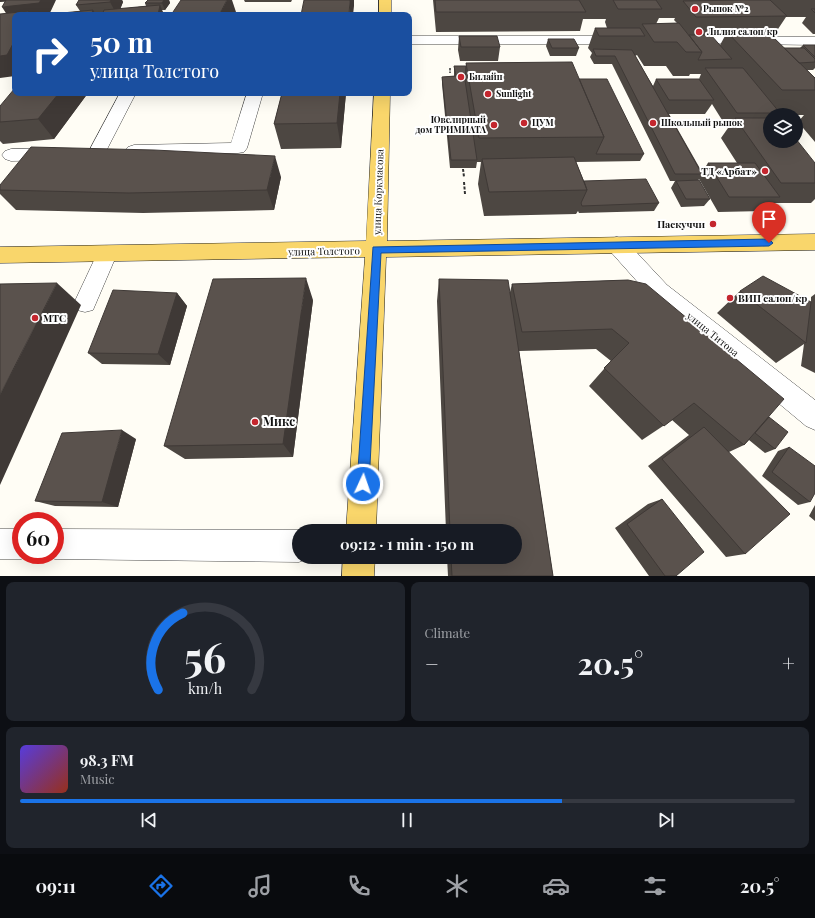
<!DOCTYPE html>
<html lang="en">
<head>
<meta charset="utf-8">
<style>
  :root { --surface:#171b24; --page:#20242c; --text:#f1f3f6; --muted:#9ea1a6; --line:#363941; --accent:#1a73e8 }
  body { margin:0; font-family:"Playfair Display",serif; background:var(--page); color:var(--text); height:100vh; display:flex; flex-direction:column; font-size:15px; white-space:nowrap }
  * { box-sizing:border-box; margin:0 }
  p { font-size:13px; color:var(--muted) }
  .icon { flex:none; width:22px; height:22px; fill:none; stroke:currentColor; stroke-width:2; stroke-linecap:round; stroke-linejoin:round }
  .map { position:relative; height:576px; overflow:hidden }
  .panel { display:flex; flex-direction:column; gap:6px; padding:6px; background:#0d0f14; flex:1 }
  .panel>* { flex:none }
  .banner { position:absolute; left:12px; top:12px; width:400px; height:84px; border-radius:8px; box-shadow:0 4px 16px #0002; background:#1a4fa0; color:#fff; overflow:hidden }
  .tools { position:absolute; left:763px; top:108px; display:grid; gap:8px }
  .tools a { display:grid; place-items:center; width:40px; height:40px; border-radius:50%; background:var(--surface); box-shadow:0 4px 16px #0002; font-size:20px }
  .speed { position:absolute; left:12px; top:512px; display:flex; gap:8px; font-size:20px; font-weight:700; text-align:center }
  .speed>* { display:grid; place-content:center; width:52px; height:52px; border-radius:50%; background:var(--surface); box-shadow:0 4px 16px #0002; line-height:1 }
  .speed .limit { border:6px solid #d22; background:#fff; color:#111 }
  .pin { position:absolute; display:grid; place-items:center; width:34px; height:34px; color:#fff; margin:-41px -17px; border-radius:50% 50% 50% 0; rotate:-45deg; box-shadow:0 0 4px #0007 }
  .pin .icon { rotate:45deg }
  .me { position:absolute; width:44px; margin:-22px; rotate:3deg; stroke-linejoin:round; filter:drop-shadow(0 0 3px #0008) }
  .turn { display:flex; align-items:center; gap:14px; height:84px; padding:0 12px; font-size:18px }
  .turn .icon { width:52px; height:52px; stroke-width:2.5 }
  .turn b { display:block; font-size:28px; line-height:34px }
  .big { font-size:30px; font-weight:700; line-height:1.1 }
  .panel .card { flex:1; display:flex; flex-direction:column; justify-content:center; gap:6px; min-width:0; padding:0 14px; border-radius:8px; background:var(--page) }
  .panel .dial { align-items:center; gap:0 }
  .dial svg { height:104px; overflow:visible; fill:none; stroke:var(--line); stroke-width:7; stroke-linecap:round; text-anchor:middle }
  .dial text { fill:var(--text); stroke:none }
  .song { display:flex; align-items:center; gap:12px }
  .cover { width:48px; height:48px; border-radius:6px; background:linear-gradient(135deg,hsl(250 70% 55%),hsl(10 70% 35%)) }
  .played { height:4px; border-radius:2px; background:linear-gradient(90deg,var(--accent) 70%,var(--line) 70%) }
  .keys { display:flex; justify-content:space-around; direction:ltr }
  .heat { display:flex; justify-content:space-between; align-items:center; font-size:22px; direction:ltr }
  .panel .tiles { flex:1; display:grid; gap:6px; grid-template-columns:1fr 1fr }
  .card:last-child { grid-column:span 2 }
  .trip { position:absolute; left:292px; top:524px; width:230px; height:40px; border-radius:20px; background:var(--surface); box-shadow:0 4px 16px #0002; font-weight:700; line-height:40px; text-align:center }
  .dock { display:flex; height:64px; justify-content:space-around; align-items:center; background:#090b0e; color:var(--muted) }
  .dock .icon { width:28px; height:28px }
  .dock .selected { color:var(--accent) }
  .dock b { font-size:18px; color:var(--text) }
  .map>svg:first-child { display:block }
</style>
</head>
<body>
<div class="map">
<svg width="815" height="576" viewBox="0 0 815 576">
  <rect width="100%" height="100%" fill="#fffdf5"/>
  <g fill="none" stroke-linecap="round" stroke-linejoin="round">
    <defs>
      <path id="minor" d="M409,36H622L627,37L629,40L627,43L622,44H409Z
        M686,36L815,37V45L681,43L679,40L681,37Z
        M120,93H136L103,157L97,159L91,157L88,153Z
        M247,93H263L247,148L244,152L238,153L134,157L128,155L125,151L128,147L134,145L231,143Z
        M55,148L61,150L64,154L61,158L55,160L11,161L5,159L2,155L5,151L11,149Z
        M617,237L624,239L667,285L815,400V430L806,426L651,297L610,251L607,245L610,239Z
        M107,246L114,248L117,254L93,310L85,312L77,310L74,303L97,254L100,248Z
        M0,529H21V555H32L21,559H0Z
        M55,529L299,530L300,531H299V557H310L299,562L55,559L44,555H55Z"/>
      <path id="major" d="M379,0H391V15H379Z
        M374,93H390L387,241L815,234V250L386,257L376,531H346L365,257L0,263V247L366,241Z
        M343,557H375L374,576H342Z"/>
    </defs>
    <use href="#minor" stroke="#444" stroke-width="1"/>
    <use href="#major" stroke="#222" stroke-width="1"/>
    <path stroke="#333" stroke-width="1.5" stroke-dasharray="2.5 1" stroke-linecap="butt" d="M450,68V73"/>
    <path stroke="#333" stroke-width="2" stroke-dasharray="3 1.5" stroke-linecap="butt" d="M463,169L464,177
      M464,182L465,194"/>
    <use href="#minor" fill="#fff" fill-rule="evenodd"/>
    <use href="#major" fill="#f9d66b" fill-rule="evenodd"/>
  </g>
  <path fill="#4d4742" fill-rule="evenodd" d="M79,0H122L123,2L120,9L146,6L145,3L148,0H174H169L170,3L165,10H162L164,15H52L80,11L76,5Z
    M244,0H292L291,2H245Z
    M433,0H815V34H813L802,23L806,17H786L774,35H771L784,48H800L803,45H815V68L813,70H807L815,78V142L798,122L804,115H770V141L815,163V199L811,203H774L767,211L718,212L699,179L698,180L710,199L704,206L681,207L671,188L675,181H670L612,64H594L590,57L592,53L588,48L595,28H607L605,22L606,19H583L580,31L436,32ZM659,18H675L674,20L677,23L656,24ZM711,36H725L720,45ZM637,55L644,66H666L673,76H689L690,74H701L699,79H656L653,86L635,56ZM712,104L727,128H728L721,138L737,163H708L702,172L669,114H705Z
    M459,36L500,47L498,61H460L458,50Z
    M548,39L579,48L576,56H550L546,46Z
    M466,63L579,79L644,154L640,161L576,162L584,181L659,203L654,211L579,213L578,211L576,214L484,216L478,184L481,162H477L476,168H450L442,84V77L454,76V66H466Z
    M15,93H88L54,139L3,144L0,141V106Z
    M282,93H346L341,148L281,149L274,124Z
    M281,177L274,210L143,213L16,210L0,194V185Z
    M439,279L510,292L512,284L628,280L769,417L775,449L765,453L749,440L744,445L729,452L745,554L726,557L648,466L689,435L672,420L642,440L589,386L611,361L596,349L519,351L553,576H448L447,557H515V531H446L437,301Z
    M740,291L811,302V297L815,294V373L801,366L804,344L776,363L717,313Z
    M177,293L187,306L170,365L102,364L88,353Z
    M313,300L293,457L185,459L164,446Z
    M136,439L118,507L55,506L35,501Z
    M789,447L810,502L798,505L762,476L778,451Z
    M662,499L676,576H649L615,528L648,504Z
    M815,505V521L809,516Z"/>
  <path fill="#3f3936" d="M0,0H18V1L0,2Z
    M41,0H56L49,15H15L11,21L2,7Z
    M111,0H122L123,2L118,15H117L110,2Z
    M164,0H169L170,3L165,10L162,3Z
    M227,0H232L236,12L234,15H219Z
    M350,0H354V6L353,15H349Z
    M160,5L164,15H158Z
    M93,10L96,15H91Z
    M15,40V76L0,78V56Z
    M59,93H88L54,139L38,119Z
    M340,93H346L341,148L337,123Z
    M275,156L281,177L274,210L267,190Z
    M306,278L313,300L293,457L283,444Z
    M57,283L81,305L0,485V395Z
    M177,293L187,306L170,365L158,354Z
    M122,430L136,439L118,507L102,502Z"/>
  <path fill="#5a524d" stroke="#3f3936" d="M6,0H41L39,3L2,7Z
    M79,0H111L110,2L76,5Z
    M148,0H164L162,3H145Z
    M181,0H227L219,15H171Z
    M304,0H350L349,15H301Z
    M435,0H579L586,12H436Z
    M613,0H656L662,9H618Z
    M743,0H770L787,16L696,17L683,1Z
    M160,5L158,15H102L104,10Z
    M811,9H815V13Z
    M93,10L91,15H52V14Z
    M29,11L27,15H15V40L7,55L0,56V14Z
    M679,23L702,52H686L677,42H654L642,24Z
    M595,28H640L645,36H599Z
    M736,31L745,34L769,33L815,78V90H782L727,32Z
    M689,35H711L732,59L698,60L702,52Z
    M459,36H497L500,47H461Z
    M548,39H574L579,48H552Z
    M803,45H815V57Z
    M784,48H804L815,59V62L799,63Z
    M593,49L632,50L702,174H675L615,56H596Z
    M572,62L604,137L479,138L466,63Z
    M454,66H466L465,80L477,160H451L442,77L456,76Z
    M705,68H743L780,113H737Z
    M579,79H607L644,154H596L604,137Z
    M656,79H699L714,100H669Z
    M15,88V93H59L38,119L0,122V106Z
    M282,93H340L337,123L274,124Z
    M735,118H770V141H796V139L815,163V183H781Z
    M31,147L154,150L275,156L267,190L129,193L0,190V185Z
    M574,157L587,190L489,192L482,159Z
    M708,163H755L780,197H729Z
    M646,179L659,203L582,206L581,203L587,190L584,181Z
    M699,180L710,199H686L676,181Z
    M763,276L811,302L806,343L740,291Z
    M306,278L283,444L164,446L213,279Z
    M439,279L508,280L553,576H452L451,557H515V531H450Z
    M628,280L646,284L784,399L744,445L694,403L664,426L604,368L629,343L612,329L522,332L512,284Z
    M57,283L0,395V284Z
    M113,290L177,293L158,354L88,353Z
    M769,417L788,432L775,449L755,433Z
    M704,427L790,514L745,554L662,459Z
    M122,430L102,502L35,501L62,433Z
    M789,447L815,466V493L810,502L772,472Z
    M662,499L704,552L676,576H665L627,524Z"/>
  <path fill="#1a73e8" stroke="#114b97" d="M769,239L773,243L769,246L381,253L369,484L368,489L363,490L359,489L357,484L373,247Z"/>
  <g fill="#c4262e" stroke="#fff" stroke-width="1.5">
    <circle cx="695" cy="9" r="4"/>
    <circle cx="699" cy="32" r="4"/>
    <circle cx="461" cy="77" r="4"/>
    <circle cx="488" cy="94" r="4"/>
    <circle cx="524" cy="123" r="4"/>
    <circle cx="653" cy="123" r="4"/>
    <circle cx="494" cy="125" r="4"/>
    <circle cx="765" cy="171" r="4"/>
    <circle cx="713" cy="224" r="4"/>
    <circle cx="730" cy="298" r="4"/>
    <circle cx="35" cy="318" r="4"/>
    <circle cx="255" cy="422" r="4"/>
  </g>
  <g text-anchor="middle" stroke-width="4" stroke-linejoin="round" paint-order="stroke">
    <g font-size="9" font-weight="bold" fill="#111" stroke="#fff" text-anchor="start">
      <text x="703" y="12">Рынок №2</text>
      <text x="707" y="35">Лилия салон/кр</text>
      <text x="469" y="80">Билайн</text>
      <text x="496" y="97">Sunlight</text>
      <text x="486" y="123" text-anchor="end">Ювелирный<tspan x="486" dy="10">дом ТРИМИАТА</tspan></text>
      <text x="532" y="126">ЦУМ</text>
      <text x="661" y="126">Школьный рынок</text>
    </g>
    <g font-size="10" font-weight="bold" fill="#111" stroke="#fff" text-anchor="end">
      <text x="757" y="175">ТД «Арбат»</text>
      <text x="705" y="228">Паскуччи</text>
      <text x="738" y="302" text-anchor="start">ВИП салон/кр</text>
      <text x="43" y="322" text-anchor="start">МТС</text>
    </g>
    <g font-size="10" fill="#111" stroke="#fff">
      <text transform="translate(378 192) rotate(-88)" y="4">улица Коркмасова</text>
      <text transform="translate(324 251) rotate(-1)" y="4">улица Толстого</text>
      <text transform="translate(713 334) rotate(39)" y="4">улица Титова</text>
    </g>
    <g font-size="12" font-weight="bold" fill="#111" stroke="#fff" text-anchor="start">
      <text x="263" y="426">Микс</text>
    </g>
  </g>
</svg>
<div class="tools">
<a><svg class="icon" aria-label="layers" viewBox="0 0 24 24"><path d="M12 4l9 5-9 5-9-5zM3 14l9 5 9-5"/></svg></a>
</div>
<div class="speed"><div class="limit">60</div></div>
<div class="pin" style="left:769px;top:243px;background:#d93025"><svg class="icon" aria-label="arrive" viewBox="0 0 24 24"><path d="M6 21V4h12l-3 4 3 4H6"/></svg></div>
<svg class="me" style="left:363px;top:484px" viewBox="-20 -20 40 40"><circle r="17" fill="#1a73e8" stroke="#fff" stroke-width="3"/><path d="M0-11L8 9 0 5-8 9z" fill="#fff"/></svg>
<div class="trip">09:12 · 1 min · 150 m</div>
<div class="banner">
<div class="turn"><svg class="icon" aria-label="right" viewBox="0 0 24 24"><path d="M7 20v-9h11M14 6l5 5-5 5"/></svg><div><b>50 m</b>улица Толстого</div></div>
</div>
</div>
<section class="panel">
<div class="tiles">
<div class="card dial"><svg viewBox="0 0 100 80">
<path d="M14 69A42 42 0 1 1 86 69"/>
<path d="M14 69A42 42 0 0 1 33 10" stroke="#1a73e8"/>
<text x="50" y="56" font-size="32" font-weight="700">56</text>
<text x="50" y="72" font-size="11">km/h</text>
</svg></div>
<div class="card"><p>Climate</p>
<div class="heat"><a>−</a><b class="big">20.5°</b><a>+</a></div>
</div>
<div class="card">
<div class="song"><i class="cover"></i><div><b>98.3 FM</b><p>Music</p></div></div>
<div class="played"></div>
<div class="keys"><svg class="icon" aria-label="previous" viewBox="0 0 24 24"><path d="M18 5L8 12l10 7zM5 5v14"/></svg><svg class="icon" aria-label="pause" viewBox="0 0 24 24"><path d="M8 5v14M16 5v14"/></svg><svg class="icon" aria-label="next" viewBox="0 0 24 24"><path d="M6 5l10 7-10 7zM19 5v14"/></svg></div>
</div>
</div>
</section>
<nav class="dock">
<b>09:11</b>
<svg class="icon selected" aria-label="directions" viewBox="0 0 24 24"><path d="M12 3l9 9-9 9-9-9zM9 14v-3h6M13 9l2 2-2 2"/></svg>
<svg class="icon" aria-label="music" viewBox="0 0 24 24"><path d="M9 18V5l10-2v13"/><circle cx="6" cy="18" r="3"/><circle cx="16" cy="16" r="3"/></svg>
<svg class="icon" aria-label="phone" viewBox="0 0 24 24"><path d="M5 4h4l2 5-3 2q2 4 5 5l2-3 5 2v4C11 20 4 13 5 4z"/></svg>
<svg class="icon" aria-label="climate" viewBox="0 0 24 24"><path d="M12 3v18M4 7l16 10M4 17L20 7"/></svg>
<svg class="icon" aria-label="car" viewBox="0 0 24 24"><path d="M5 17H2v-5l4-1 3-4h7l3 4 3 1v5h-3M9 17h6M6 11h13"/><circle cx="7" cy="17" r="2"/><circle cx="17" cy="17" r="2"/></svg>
<svg class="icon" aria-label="filters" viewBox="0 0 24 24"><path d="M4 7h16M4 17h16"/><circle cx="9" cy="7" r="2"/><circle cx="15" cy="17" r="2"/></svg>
<b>20.5°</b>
</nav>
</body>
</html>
